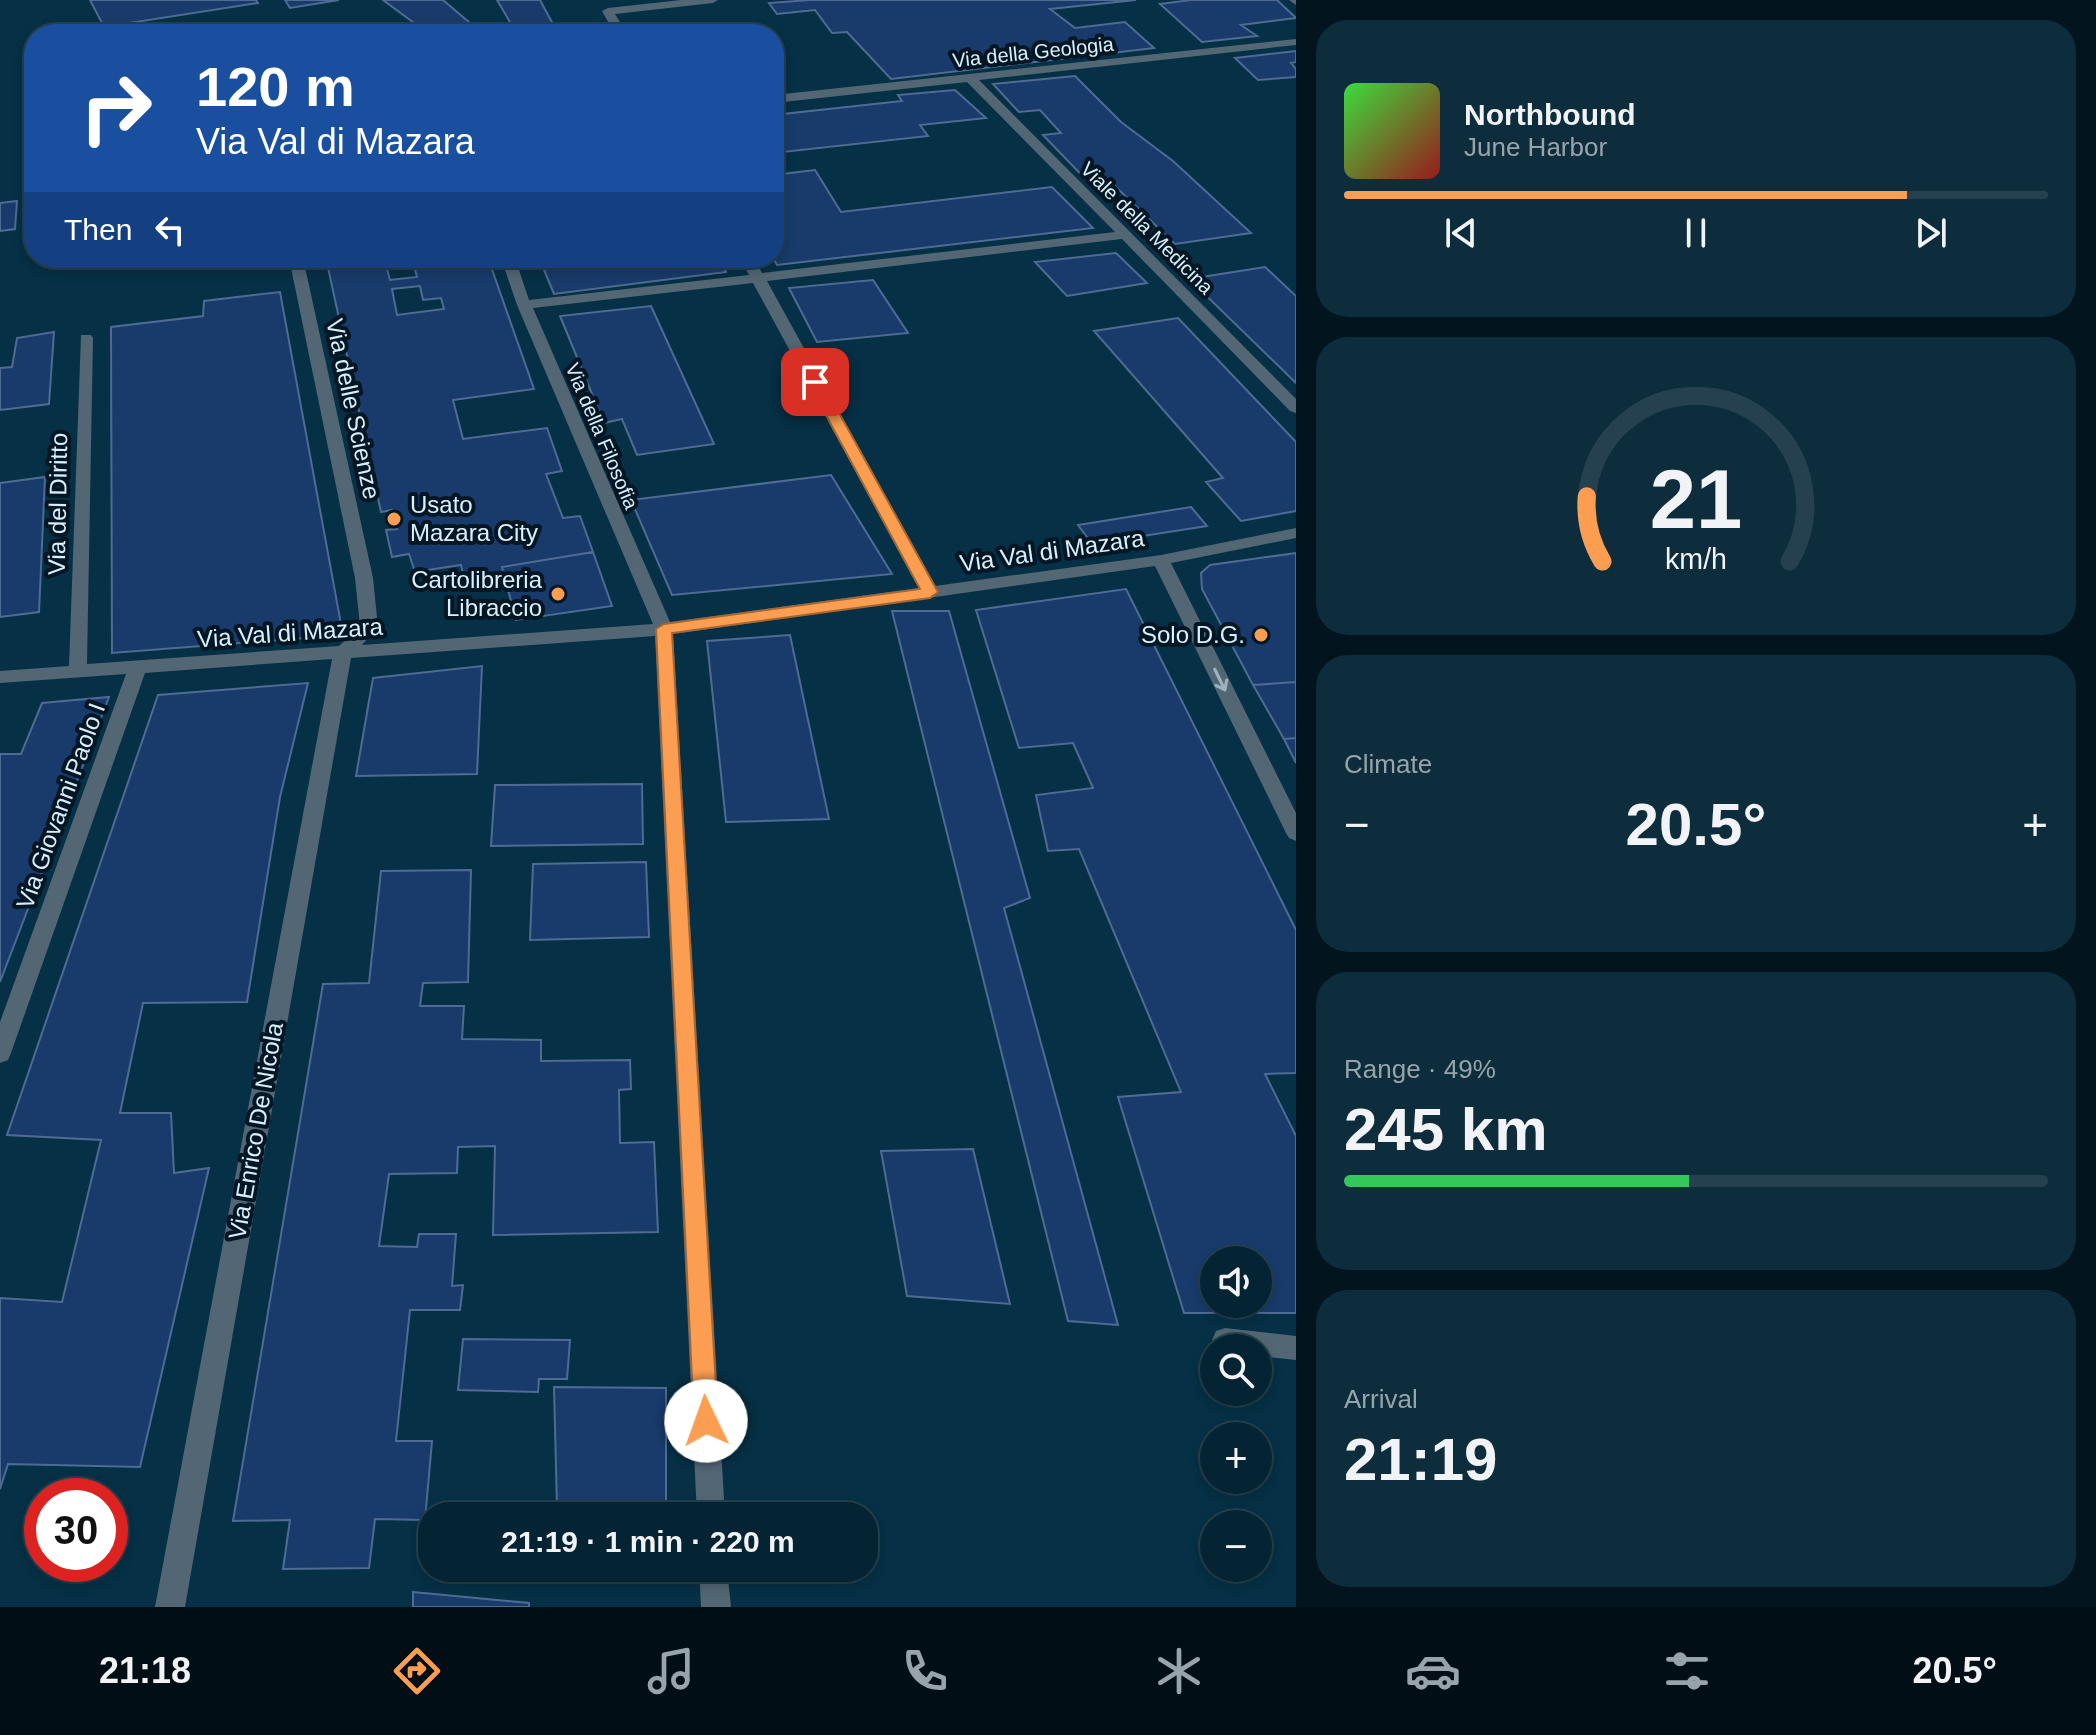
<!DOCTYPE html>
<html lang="en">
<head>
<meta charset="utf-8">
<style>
  :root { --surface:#042434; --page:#0d2c3c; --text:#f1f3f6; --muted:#97a4ac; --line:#25414f; --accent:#fb9e51 }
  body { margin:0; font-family:Arial,sans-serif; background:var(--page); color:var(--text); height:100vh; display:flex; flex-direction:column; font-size:30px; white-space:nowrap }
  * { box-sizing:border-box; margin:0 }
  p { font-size:26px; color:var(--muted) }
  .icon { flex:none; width:44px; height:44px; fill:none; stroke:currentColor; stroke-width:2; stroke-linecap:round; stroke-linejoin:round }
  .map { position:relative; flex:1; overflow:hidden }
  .side { display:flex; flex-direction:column; gap:20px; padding:20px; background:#02141d; width:800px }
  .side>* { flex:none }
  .hud { position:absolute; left:24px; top:24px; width:760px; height:244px; border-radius:32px; box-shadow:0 4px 12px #0003,0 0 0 2px var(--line); background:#1a4fa0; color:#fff; overflow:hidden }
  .buttons { position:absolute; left:1200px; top:1246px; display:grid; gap:16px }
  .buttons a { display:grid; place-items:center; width:72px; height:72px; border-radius:50%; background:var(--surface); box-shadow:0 4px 12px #0003,0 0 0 2px var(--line); font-size:40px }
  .speed { position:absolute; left:24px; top:1478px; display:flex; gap:16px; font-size:40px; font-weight:700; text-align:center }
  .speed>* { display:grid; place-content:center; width:104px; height:104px; border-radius:50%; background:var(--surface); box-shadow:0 4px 12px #0003,0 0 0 2px var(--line); line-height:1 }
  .speed .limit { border:12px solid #d22; background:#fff; color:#111 }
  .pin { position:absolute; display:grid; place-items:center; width:68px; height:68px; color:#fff; margin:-34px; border-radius:16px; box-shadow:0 4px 12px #0006 }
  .me { position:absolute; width:88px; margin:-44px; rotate:357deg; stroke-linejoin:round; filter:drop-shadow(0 0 6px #0008) }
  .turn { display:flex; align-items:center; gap:28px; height:168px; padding:0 40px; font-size:36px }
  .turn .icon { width:104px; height:104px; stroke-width:2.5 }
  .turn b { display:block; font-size:56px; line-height:68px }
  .then { display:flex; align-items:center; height:76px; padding:0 40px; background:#0003; gap:16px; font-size:30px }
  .big { font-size:60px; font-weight:800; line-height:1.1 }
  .side .card { flex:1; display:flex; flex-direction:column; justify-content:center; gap:12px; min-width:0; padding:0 28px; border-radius:32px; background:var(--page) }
  .side .dial { align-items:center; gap:0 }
  .dial svg { height:208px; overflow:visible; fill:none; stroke:var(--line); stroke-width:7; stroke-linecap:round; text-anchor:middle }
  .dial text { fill:var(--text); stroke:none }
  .song { display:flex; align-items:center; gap:24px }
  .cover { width:96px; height:96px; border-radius:12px; background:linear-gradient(135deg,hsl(120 70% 55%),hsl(0 70% 35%)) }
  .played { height:8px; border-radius:4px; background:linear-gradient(90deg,var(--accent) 80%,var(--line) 80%) }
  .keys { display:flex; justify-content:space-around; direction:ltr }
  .heat { display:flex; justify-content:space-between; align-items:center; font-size:44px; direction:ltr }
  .charge { height:12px; border-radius:6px; background:linear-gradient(90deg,#34c759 49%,var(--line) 0) }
  .trip { position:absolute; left:418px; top:1502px; width:460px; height:80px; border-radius:32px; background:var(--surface); box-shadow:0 4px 12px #0003,0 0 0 2px var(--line); font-weight:800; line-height:80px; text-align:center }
  .tab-bar { display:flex; height:128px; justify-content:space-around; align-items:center; background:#020e15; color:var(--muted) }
  .tab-bar .icon { width:56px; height:56px }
  .tab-bar .current { color:var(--accent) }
  .tab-bar b { font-size:36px; color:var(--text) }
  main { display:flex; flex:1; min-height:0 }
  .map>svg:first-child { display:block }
</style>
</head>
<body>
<main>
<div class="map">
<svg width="1296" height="1607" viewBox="0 0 1296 1607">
  <rect width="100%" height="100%" fill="#063045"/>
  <path fill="#183b6b" stroke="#4e6b93" stroke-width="2" fill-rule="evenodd" d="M90,0H256L258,3L104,27Z
    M285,0H339L290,8Z
    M383,0H443L483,34H429Z
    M497,0H540L554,26L595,23L601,34H517Z
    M810,0H1136L1050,9L1075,28L1125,22L1154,48L891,79L847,32L832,33L815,10L777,14L769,3Z
    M1191,0H1277L1296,18L1241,25L1257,36L1202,42L1160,4Z
    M1296,51V62L1291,63L1296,69V77L1258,80L1235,58Z
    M1075,76L1121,122L1173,161L1251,233L1175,244L1115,186L1095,189L1043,135L1061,133L1040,110L1019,112L993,84Z
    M955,90L986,118L920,125L928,136L774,153V115L902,101L898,95Z
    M815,170L841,212L1052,187L1093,228L777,265L773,258L774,175Z
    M17,201L15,229L0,231V203Z
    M1116,253L1147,283L1067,296L1035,262Z
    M384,258L390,280L417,277L414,266L424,265L423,258H488L534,389L453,400L463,439L547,428L562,471L546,474L563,518L580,516L593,552L502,567L505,582L466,588L461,565L415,572L409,554L392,557L386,530L397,529L394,519L392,510L381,512L327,263ZM420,286L423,300L441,298L444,309L397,315L392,289Z
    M539,258H719L726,272L554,294Z
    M1265,267L1296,296V383L1189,279Z
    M873,280L908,333L817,342L789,288Z
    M280,292L343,635L112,653L111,327L203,316L204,301Z
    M651,306L714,444L637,455L622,419L604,423L560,316Z
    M1178,318L1296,442V511L1241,521L1206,482L1223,478L1094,331Z
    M54,332L49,404L0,410V368L12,367L17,338Z
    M831,475L892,574L672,595L631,500Z
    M45,477L39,612L0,617V483Z
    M1191,507L1207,526L1092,544L1078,525Z
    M593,552L612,606L516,620L502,567Z
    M1296,553V682L1253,685L1202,589L1201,573L1210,565Z
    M1126,589L1296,930V1073L1265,1074L1296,1136V1313H1184L1118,1097L1181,1092L1079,849L1048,851L1036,795L1093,788L1073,743L1019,748L976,610ZM1214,1260H1258V1304H1214Z
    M892,611H949L1030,898L1004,908L1118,1325L1068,1321Z
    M790,635L829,819L726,822L707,641Z
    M482,666L477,774L356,776L373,678Z
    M1296,682V738L1284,739L1253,685Z
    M308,683L280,797L247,1002L143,1003L120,1113H171L174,1173L209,1168L140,1467L8,1464L0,1489V1298L62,1302L101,1140L7,1135L158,695Z
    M109,697L0,982V754H21L42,703Z
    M1296,738V763L1284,739Z
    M642,784L643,844L491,846L495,785Z
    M646,862L649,937L530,940L533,864Z
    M471,870L468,982L423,983L420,1006H464L462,1039L541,1040V1061L630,1060L631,1089L619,1090L620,1143L654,1142L658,1232L493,1235L495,1146L458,1147L457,1173L389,1174L379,1246L417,1247L419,1234H456L452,1286L463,1285L460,1310H410L396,1441H432L425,1520L375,1519L369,1568L283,1569L290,1520L233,1521L323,984L369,983L381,871Z
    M973,1149L1010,1304L907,1296L881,1151Z
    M463,1339L570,1340L567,1379H539L538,1392L458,1390Z
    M554,1387L666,1388V1516H502V1501L557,1507Z
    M413,1592L529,1603V1607H413Z"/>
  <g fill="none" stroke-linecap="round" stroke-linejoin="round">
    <path fill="#526674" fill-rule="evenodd" d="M681,0H718L713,3L615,14L627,34H615L602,11L608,8Z
      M1289,0H1296V5Z
      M1296,39V45L979,80L1296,399V413L1290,411L1122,239L767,281L935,586L1161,555L1296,528V538L1171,563L1296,813V841L1289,838L1286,833L1155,566L673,634L725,1516H697L655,636L351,658L185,1607H155L332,659L145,673L11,1053L8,1060L0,1063V1022L126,674L0,683V671L69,666L81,335H91L93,338L87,664L339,646L360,626L355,578L289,258H303L373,578L378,627L362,645L653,624L517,305L501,258H515L529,300L749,275L740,258H754L762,273L1115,232L967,82L774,103V95ZM753,283L919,588L670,622L533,308Z
      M1225,1328L1296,1336V1360L1258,1356V1348H1215L1212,1340L1216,1331Z
      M699,1568H727L731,1607H701Z"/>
  </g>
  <defs><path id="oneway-shaft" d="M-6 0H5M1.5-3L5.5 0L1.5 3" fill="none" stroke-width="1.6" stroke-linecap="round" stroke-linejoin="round" transform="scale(2)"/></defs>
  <use stroke="#9db1bf" href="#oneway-shaft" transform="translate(1220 680) rotate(64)"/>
  <path fill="#fb9e51" stroke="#a36735" stroke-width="2" d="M810,379L822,382L938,592L930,598L672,633L718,1421L714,1430L706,1433L697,1430L694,1421L656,629L664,624L920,589L808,382Z"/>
  <g fill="#fb9e51" stroke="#031623" stroke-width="3">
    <circle cx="394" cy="519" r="8"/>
    <circle cx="558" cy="594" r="8"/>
    <circle cx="1261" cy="635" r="8"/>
  </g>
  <g text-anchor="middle" stroke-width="8" stroke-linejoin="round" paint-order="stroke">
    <g font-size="20" fill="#daeffd" stroke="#031623">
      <text transform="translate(1033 52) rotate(-6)" y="7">Via della Geologia</text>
      <text transform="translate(1147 228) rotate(45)" y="7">Viale della Medicina</text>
      <text transform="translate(602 436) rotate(67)" y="7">Via della Filosofia</text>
    </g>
    <g font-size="24" fill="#daeffd" stroke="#031623">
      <text transform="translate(353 409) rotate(78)" y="8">Via delle Scienze</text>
      <text transform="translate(58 504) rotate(-89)" y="8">Via del Diritto</text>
      <text transform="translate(1052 551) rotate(-8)" y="8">Via Val di Mazara</text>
      <text transform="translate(290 633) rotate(-4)" y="8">Via Val di Mazara</text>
      <text transform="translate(61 806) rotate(-70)" y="8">Via Giovanni Paolo I</text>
      <text transform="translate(256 1131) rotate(-80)" y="8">Via Enrico De Nicola</text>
    </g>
    <g font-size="24" fill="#daeffd" stroke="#031623" text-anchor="end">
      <text x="410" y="513" text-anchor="start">Usato<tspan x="410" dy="28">Mazara City</tspan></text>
      <text x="542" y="588">Cartolibreria<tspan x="542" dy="28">Libraccio</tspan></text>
      <text x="1245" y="643">Solo D.G.</text>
    </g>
  </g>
</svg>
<div class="buttons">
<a><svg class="icon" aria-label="sound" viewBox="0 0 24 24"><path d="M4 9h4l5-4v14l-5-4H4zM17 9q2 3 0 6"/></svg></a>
<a><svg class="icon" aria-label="search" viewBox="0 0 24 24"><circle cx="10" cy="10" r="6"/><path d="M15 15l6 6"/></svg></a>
<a>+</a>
<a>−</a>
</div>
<div class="speed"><div class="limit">30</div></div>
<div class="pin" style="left:815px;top:382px;background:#d93025"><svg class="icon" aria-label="arrive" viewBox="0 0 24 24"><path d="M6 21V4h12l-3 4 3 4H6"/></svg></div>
<svg class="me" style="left:706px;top:1421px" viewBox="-20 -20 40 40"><circle r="19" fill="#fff"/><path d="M0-13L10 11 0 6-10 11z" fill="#fb9e51"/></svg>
<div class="trip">21:19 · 1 min · 220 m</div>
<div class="hud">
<div class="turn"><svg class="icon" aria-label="right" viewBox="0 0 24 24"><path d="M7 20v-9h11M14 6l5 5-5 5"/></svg><div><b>120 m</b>Via Val di Mazara</div></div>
<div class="then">Then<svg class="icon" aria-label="left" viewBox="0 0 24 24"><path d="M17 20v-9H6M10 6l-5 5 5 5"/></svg></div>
</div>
</div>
<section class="side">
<div class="card">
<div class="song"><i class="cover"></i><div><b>Northbound</b><p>June Harbor</p></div></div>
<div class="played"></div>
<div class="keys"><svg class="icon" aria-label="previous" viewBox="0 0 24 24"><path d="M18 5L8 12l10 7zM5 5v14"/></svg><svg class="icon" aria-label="pause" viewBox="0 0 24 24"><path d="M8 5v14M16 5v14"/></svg><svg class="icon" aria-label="next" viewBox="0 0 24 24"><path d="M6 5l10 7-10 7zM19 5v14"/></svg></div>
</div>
<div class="card dial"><svg viewBox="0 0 100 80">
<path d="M14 69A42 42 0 1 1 86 69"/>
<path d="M14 69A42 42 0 0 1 8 44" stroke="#fb9e51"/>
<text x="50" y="56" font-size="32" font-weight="700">21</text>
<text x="50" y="72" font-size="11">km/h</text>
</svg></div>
<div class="card"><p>Climate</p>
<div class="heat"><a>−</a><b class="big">20.5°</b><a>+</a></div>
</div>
<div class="card"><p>Range · 49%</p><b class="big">245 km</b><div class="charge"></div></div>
<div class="card"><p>Arrival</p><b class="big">21:19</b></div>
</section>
</main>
<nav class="tab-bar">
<b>21:18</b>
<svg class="icon current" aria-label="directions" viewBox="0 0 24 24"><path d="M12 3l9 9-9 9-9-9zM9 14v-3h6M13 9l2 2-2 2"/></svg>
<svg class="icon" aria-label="music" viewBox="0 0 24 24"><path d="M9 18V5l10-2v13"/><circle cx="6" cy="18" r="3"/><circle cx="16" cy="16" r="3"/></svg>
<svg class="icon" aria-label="phone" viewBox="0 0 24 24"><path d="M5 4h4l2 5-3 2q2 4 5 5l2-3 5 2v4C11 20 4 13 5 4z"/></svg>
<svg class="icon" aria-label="climate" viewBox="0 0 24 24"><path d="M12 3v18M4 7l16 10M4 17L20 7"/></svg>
<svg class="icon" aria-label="car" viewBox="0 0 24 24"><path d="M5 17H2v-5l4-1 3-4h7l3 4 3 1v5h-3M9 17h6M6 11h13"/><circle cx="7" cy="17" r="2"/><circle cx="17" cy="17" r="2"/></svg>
<svg class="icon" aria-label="filters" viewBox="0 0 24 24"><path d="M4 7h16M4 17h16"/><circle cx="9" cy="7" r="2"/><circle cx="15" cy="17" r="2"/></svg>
<b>20.5°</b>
</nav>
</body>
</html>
